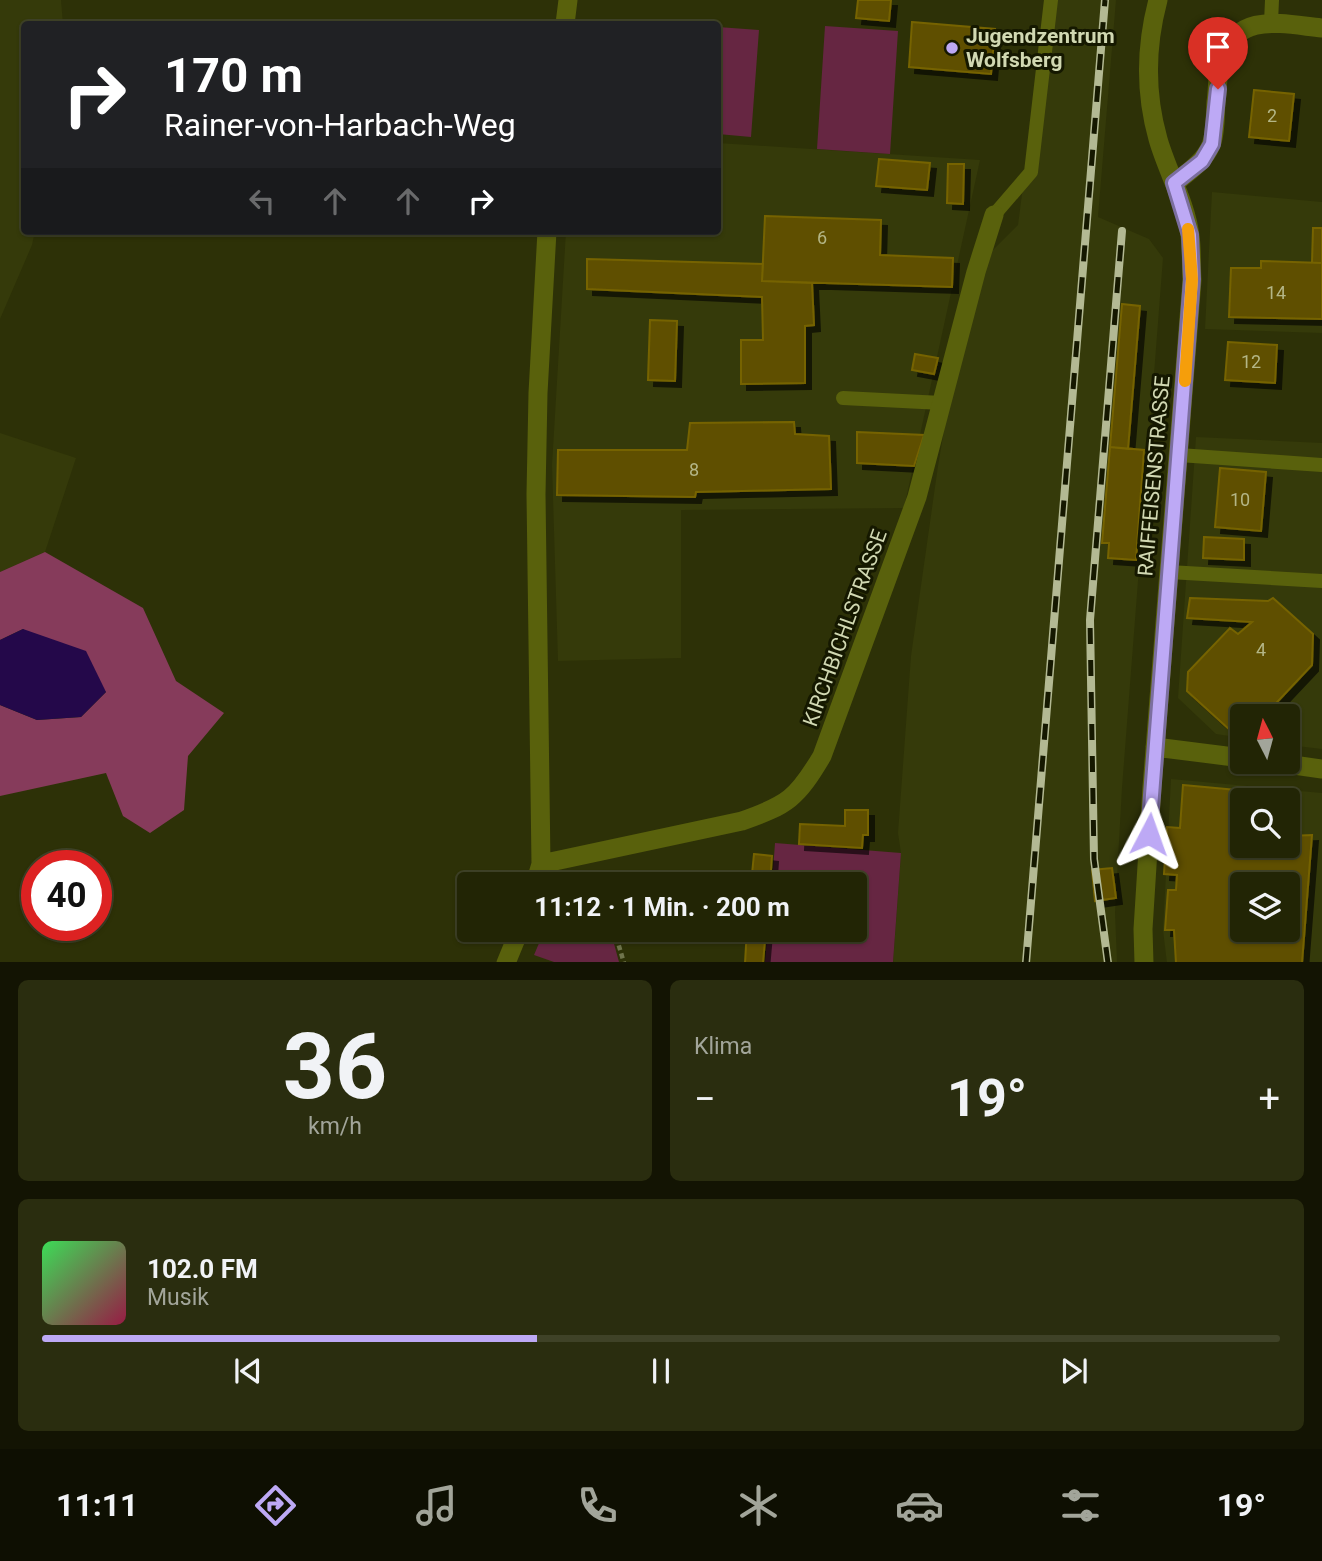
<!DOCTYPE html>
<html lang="de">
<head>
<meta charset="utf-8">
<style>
  :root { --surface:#222505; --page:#2a2d0f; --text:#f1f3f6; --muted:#a2a59a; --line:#3f4227; --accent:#bda9f5 }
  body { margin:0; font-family:Roboto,sans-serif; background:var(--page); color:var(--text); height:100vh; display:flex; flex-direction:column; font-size:26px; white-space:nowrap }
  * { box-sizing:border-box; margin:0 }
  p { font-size:23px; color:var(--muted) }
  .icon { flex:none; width:38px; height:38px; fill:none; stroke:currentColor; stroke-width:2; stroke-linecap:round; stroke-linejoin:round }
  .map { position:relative; height:962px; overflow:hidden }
  .drawer { display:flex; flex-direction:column; gap:18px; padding:18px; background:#131403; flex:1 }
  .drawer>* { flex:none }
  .hud { position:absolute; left:21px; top:21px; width:700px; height:214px; border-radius:7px; box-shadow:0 2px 5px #0004,0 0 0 2px var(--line); background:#202124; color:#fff; overflow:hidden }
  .needle { width:46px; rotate:354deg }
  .controls { position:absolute; left:1230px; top:704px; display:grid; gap:14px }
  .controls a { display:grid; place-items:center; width:70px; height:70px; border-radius:7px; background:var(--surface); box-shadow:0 2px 5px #0004,0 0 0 2px var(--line); font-size:35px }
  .speed { position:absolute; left:21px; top:850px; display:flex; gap:14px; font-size:35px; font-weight:700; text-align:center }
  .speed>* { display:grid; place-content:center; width:91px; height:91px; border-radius:50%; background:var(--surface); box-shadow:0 2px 5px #0004,0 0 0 2px var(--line); line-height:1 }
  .speed .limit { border:10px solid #d22; background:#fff; color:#111 }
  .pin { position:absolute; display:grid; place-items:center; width:60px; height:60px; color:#fff; margin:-72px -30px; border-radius:50% 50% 50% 0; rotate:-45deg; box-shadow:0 0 7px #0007 }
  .pin .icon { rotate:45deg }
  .me { position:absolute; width:77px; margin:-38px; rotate:4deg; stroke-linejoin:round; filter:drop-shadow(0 0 5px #0008) }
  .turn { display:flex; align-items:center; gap:24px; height:147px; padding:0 28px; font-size:32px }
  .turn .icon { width:91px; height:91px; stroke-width:2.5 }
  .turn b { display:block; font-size:49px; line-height:60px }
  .lanes { display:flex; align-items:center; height:66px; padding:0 28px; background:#0003; justify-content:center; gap:35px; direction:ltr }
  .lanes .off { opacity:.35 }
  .big { font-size:52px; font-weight:700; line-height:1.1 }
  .drawer .tile { flex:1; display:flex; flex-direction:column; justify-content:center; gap:10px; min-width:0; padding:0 24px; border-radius:10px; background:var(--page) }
  .drawer .dial { align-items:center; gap:0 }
  .dial b { font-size:91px; line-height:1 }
  .song { display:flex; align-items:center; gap:21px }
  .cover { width:84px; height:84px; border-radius:10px; background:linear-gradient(135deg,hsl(130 70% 55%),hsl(340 70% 35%)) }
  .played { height:7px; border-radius:4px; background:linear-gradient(90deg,var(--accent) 40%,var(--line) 40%) }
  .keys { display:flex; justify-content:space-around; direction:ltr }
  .heat { display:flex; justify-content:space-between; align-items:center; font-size:38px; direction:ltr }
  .drawer .tiles { flex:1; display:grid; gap:18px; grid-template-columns:1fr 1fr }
  .tile:last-child { grid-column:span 2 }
  .trip { position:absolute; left:457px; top:872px; width:410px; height:70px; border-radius:7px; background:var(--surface); box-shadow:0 2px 5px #0004,0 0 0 2px var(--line); font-weight:700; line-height:70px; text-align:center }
  .dock { display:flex; height:112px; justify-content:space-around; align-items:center; background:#0e0f02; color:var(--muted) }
  .dock .icon { width:49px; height:49px }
  .dock .current { color:var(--accent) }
  .dock b { font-size:32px; color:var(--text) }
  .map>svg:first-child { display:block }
</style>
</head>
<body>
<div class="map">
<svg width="1322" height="963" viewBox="0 0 1322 963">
  <defs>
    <filter id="shadow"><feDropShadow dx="6" dy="6" stdDeviation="0" flood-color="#0009"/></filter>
  </defs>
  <rect width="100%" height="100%" fill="#2d3107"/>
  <path fill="#353a0a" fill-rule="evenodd" d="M0,0H61L63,24H24V231H35L32,245L0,319Z
    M1047,0H1116L1098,217L1149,239L1163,258L1122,788L1115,913L1117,962L893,963L901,853L898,833L911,656L938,466L949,401L979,284L993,250L1018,225Z
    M718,143L980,160L904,508L681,510V658L558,661L552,465L566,231H718Z
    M1212,192L1322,202V333L1205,329Z
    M0,433L76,458L45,552L0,572Z
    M1196,437L1322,443V749L1288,745V716H1242V738L1216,734L1178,698Z
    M1171,779L1322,793V962L1167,963L1163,930ZM1242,800H1288V845H1242ZM1242,884H1288V929H1242Z"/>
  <path fill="#662642" d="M825,26L898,31L890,154L817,149Z
    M718,27L759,30L751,137L718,134Z
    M775,843L901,853L893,962H765L768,929H854V884H772Z
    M545,929H610L619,962H554L534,955Z"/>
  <path fill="#863b5b" d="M45,552L143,608L176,681L224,713L188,756L184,810L150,833L123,816L106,773L0,796V705L37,720L81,717L106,692L23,629L0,640V572Z"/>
  <path fill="#24084a" d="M23,629L86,651L106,692L81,717L37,720L0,705V640Z"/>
  <path fill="#5f4f01" stroke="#766305" stroke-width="2" fill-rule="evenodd" filter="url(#shadow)" d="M858,0H891L889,21L856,18Z
    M912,22L995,29L991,74L909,67Z
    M1254,90L1294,94L1289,141L1249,137Z
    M879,159L930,163L927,190L876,186Z
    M948,164H964L963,204L947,203Z
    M765,216L881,220L880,255L953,258L952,287L762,281Z
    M1313,228H1322V263H1312Z
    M587,259L763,264L762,281L812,283L814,325L805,326V383L741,384V340H763L762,297L587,289Z
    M1261,261L1322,263V319L1229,317L1231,268H1261Z
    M1122,304L1140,306L1128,449L1110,447Z
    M650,320L677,321L675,381L648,380Z
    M1228,342L1277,345L1275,383L1225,380Z
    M915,354L938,358L934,374L912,370Z
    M794,422L795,434L829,436L831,489L696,492L695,497L557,495L558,450H687L690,423Z
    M857,432L924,435L914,466L857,463Z
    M1110,447L1144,450L1136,560L1108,558L1109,543H1102Z
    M1220,468L1266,472L1261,531L1215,527Z
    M1204,537L1244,539V560L1203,558Z
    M1190,598L1268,601L1273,598L1313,634L1312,665L1264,716H1242V731H1231L1187,691L1188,672L1230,628L1238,634L1252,622L1187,618Z
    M1183,785L1292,795L1289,836L1312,835L1302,963H1176L1174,930H1165L1168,890H1176L1177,875L1164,874L1167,827L1180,828ZM1242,800H1288V845H1242ZM1242,884H1288V929H1242Z
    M845,810H868V835H863L862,848L799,844L800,824L845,826Z
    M754,854L772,856L770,884H751Z
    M1112,868L1116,898L1095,901L1092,870Z
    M747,929H766L763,963H745Z"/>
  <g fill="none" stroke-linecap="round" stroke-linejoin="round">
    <path stroke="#6f744c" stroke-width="4.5" stroke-dasharray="5 3.5" stroke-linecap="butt" d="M614,929L624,963"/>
    <path stroke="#59610c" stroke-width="14" d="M1271,23L1272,0
      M994,215L1031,172L1051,0
      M843,398L942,403
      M1179,455L1322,465
      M1169,572L1322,581"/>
    <path stroke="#59610c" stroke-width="19" d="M565,24L568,0
      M1175,183C1188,172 1204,162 1211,145C1216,133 1215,115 1216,102C1218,89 1217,73 1221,60C1237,11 1282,24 1322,28
      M541,864L742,821C788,805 797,798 822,756L917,497L976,272L994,215
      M535,884L541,864L536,494L538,393L547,231
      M506,963L520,929"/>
    <path stroke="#59610c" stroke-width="19" d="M1155,747L1242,758
      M1266,761L1322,769
      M1144,963L1143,929L1152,787L1192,280C1191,265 1192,250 1190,236C1186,203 1167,171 1158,139C1145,93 1146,45 1158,0"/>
    <defs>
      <path id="rail" d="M1026,963L1105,0
        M1108,963L1094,859L1090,620L1122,231"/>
    </defs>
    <use href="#rail" stroke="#b3b993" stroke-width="8"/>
    <use href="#rail" stroke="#151800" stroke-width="5" stroke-dasharray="16" stroke-linecap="butt"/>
  </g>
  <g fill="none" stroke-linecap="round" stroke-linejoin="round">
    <defs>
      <path id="route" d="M1149,834L1192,279L1190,235L1174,183L1202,161L1212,144L1218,89"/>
    </defs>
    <use href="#route" stroke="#7b6e9f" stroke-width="18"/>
    <use href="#route" stroke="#bda9f5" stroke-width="12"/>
    <path stroke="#f59e0b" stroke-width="12" d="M1185,381L1192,279L1188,229"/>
  </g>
  <circle fill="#bda9f5" stroke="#151800" stroke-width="2.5" cx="952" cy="48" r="7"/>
  <g text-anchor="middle" stroke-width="6" stroke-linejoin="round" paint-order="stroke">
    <g font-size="18" fill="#b4b686">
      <text x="1272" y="122">2</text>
      <text x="822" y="244">6</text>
      <text x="1276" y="299">14</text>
      <text x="1251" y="368">12</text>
      <text x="694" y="476">8</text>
      <text x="1240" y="506">10</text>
      <text x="1261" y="656">4</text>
    </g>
    <g font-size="21" font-weight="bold" fill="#d1d8b2" stroke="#151800" text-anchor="start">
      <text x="966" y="43">Jugendzentrum<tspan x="966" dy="24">Wolfsberg</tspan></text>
    </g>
    <g font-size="21" fill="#d1d8b2" stroke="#151800">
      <text transform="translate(1154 476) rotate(-85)" y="7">RAIFFEISENSTRASSE</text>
      <text transform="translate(845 628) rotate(-70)" y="7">KIRCHBICHLSTRASSE</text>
    </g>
  </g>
</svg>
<div class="controls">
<a><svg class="needle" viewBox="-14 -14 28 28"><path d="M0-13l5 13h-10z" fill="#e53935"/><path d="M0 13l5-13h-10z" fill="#a2a59a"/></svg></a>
<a><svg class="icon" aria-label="search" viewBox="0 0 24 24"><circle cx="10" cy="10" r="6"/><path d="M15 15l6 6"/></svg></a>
<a><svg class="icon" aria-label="layers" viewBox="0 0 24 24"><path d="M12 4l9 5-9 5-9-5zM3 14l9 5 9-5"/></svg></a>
</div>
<div class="speed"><div class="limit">40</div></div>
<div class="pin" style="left:1218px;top:89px;background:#d93025"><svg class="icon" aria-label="arrive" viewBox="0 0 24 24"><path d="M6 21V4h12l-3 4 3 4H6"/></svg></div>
<svg class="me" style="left:1149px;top:834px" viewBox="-20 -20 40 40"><path d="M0-17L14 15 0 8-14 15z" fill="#bda9f5" stroke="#fff" stroke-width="4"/></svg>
<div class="trip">11:12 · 1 Min. · 200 m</div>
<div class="hud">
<div class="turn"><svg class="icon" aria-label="right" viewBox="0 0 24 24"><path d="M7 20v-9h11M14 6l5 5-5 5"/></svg><div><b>170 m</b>Rainer-von-Harbach-Weg</div></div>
<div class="lanes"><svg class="icon off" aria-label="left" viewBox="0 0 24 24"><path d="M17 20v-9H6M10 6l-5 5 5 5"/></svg><svg class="icon off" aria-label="ahead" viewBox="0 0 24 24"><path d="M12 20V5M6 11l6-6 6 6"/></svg><svg class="icon off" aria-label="ahead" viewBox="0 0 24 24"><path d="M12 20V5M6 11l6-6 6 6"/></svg><svg class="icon" aria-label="right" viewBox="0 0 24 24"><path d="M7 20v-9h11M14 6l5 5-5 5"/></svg></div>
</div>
</div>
<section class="drawer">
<div class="tiles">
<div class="tile dial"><b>36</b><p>km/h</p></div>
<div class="tile"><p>Klima</p>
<div class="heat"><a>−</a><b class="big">19°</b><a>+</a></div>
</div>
<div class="tile">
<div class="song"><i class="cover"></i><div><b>102.0 FM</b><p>Musik</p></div></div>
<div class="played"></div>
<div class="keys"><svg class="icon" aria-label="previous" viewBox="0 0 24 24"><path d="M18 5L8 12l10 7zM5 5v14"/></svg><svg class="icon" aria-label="pause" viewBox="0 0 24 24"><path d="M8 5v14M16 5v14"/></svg><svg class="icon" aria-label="next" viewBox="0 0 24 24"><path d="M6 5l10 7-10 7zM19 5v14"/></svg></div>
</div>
</div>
</section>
<nav class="dock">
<b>11:11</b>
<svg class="icon current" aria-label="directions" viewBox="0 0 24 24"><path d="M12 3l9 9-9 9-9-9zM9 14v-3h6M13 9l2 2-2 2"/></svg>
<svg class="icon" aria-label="music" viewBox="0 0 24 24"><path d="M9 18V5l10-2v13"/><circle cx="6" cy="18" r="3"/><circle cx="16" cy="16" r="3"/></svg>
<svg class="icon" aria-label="phone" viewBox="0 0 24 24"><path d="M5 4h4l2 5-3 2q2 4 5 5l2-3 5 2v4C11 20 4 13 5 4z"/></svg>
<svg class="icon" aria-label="climate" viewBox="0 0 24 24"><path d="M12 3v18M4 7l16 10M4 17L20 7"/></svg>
<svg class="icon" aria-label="car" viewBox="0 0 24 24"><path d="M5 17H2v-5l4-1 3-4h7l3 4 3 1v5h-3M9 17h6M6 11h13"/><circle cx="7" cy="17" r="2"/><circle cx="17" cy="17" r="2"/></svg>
<svg class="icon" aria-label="filters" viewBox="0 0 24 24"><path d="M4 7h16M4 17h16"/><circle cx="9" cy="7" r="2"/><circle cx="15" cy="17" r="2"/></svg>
<b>19°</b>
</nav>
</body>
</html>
